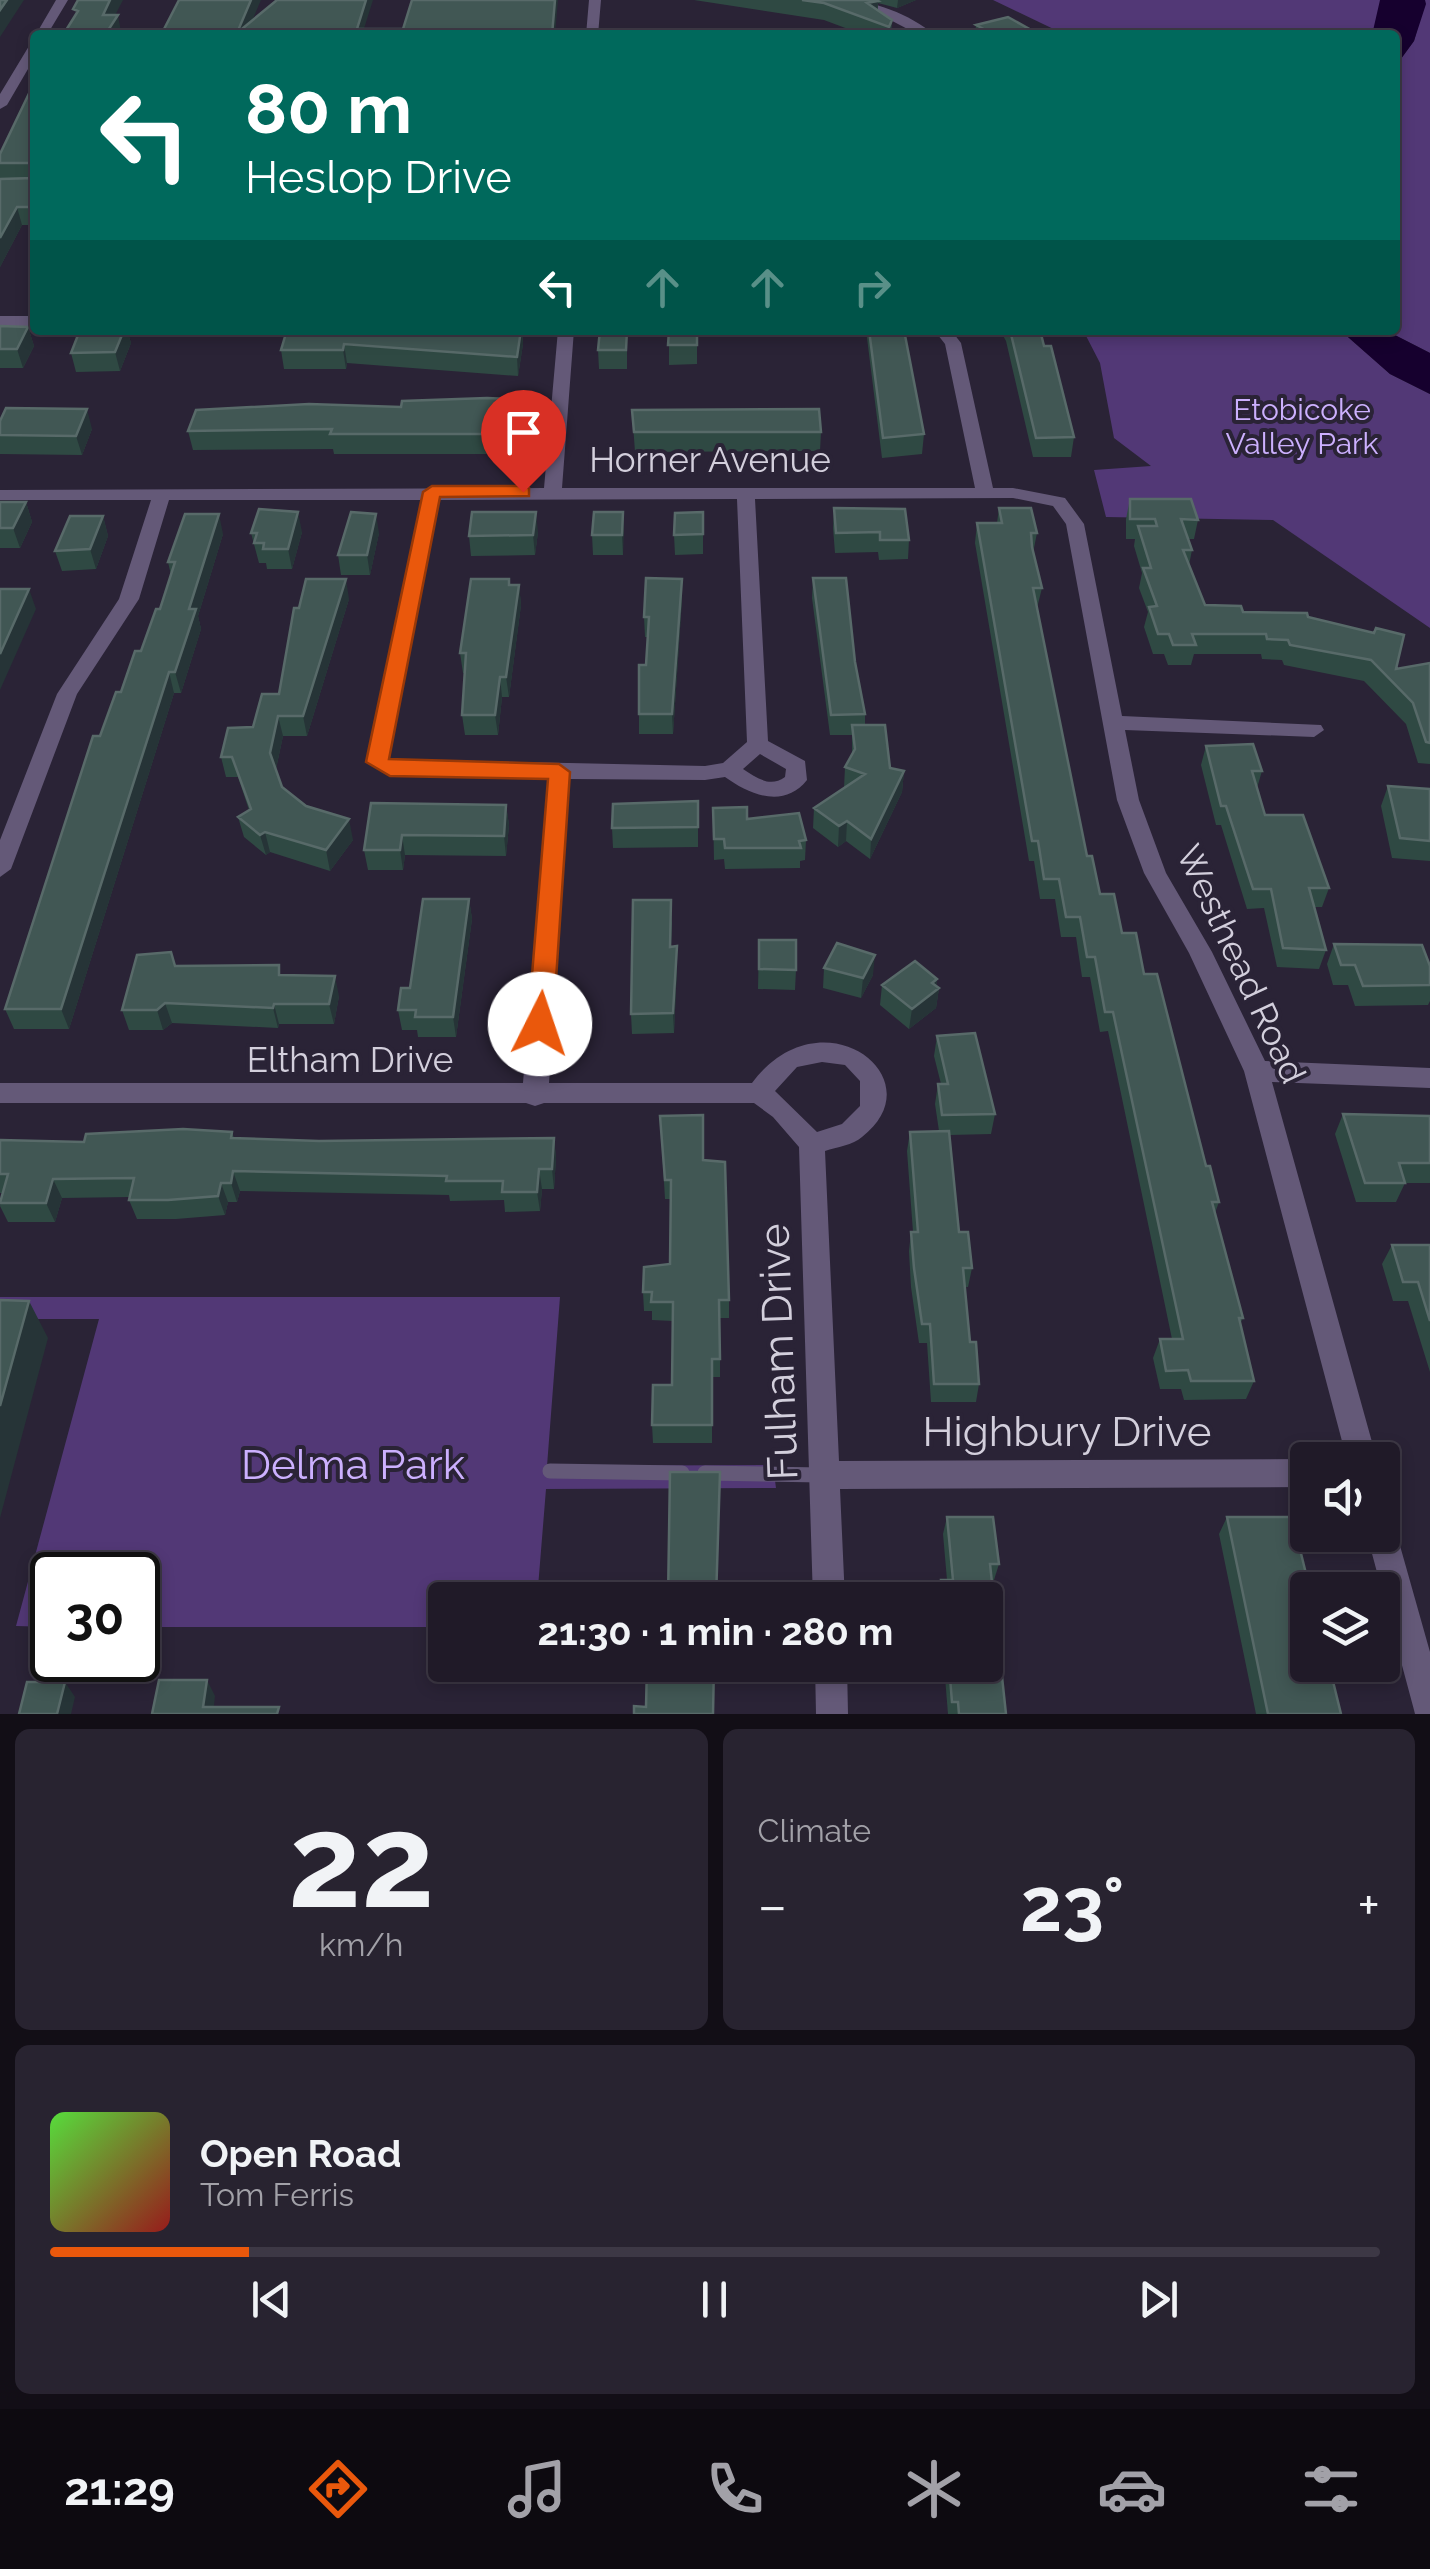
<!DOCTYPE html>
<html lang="en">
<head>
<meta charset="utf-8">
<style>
  :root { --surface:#201a28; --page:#282330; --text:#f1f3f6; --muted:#a2a1a8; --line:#3d3845; --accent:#ea580c }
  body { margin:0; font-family:Raleway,sans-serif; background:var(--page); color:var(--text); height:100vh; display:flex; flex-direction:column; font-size:38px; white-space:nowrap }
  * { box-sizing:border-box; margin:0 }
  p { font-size:32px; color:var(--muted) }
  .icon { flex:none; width:55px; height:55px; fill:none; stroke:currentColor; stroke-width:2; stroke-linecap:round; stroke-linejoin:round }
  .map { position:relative; height:1714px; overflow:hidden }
  .side { display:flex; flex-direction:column; gap:15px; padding:15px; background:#120e16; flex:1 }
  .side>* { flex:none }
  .top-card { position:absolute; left:30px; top:30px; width:1370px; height:305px; border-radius:10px; box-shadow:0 5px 15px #0003,0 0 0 2px var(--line); background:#00695c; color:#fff; overflow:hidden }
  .buttons { position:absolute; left:1290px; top:1442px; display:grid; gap:20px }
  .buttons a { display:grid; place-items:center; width:110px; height:110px; border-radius:10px; background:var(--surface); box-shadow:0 5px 15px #0003,0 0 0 2px var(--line); font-size:50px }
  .speed { position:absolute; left:30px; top:1552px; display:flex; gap:20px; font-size:50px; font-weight:700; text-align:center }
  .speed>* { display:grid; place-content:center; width:130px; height:130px; border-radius:50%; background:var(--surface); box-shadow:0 5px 15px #0003,0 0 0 2px var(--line); line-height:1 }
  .speed .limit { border:5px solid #111; border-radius:15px; background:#fff; color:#111 }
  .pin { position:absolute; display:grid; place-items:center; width:85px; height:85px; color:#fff; margin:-102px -42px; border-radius:50% 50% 50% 0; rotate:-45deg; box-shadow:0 0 10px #0007 }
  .pin .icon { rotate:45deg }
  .me { position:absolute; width:110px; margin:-55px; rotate:4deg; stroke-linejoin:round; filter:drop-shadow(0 0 8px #0008) }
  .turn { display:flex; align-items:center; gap:35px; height:210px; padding:0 50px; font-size:45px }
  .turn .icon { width:130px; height:130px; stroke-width:2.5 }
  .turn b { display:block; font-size:70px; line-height:85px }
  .lanes { display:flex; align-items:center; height:95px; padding:0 50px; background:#0003; justify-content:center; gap:50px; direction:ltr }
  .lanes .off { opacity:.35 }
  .big { font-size:75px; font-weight:700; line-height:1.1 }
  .side .card { flex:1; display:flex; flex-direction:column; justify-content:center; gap:15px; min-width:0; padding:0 35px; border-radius:15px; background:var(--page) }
  .side .dial { align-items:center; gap:0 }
  .dial b { font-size:130px; line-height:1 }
  .song { display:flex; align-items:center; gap:30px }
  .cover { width:120px; height:120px; border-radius:15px; background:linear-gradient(135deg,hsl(110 70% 55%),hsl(0 70% 35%)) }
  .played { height:10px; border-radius:5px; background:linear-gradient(90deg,var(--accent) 15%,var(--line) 15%) }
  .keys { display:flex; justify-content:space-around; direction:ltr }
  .heat { display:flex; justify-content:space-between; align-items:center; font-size:55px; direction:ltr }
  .side .tiles { flex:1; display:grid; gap:15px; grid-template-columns:1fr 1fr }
  .card:last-child { grid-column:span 2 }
  .trip { position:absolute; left:428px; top:1582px; width:575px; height:100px; border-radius:10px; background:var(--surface); box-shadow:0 5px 15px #0003,0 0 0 2px var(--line); font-weight:700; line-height:100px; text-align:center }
  .tab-bar { display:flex; height:160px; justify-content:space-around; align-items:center; background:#0d0a10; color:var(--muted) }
  .tab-bar .icon { width:70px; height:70px }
  .tab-bar .current { color:var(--accent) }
  .tab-bar b { font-size:45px; color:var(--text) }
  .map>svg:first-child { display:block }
</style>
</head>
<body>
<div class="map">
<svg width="1430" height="1714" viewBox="0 0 1430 1714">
  <rect width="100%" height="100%" fill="#2a2336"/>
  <path fill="#523876" d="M993,0H1380L1382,4L1372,35H1066Z
    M1425,0H1430V353L1385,330H1395V67L1414,41Z
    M1083,330H1340L1390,374L1430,394V628L1273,520L1106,517L1094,470L1151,466L1114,438L1100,363Z
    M0,1297H560L547,1466L773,1465L776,1488L546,1489L537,1600H445V1627H138V1575H52V1627L16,1626L99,1319H0Z"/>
  <path fill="#16002e" d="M1380,0H1425L1426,4L1414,41L1395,67V35H1372Z
    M1340,330H1385L1430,353V394L1390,374Z"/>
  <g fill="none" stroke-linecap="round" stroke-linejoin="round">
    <path stroke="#645978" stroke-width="15" d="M550,1471L682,1473
      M705,1473L822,1475"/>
    <path fill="#645978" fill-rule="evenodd" d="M56,0H68L47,35L35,36Z
      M589,0H601L598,35H586Z
      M840,0C874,0 909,14 935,35H919L877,13Z
      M35,42V57L7,105L0,109V94L29,46Z
      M0,316H35V326H0Z
      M558,330H574L562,488H975L945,344L934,330H951L961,343L993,488H1013L1065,498L1084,524L1122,716L1321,725L1324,730L1314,737L1125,730L1139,800L1166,873L1212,952L1265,1061L1430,1068V1088L1272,1082L1377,1460H1347L1244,1071L1189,953L1144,873L1117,800L1066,524L1053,506L1013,498L755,499L768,741L805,761L807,780C784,809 750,795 725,777L705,780L569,779L549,1083H752C821,990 938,1078 862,1137C853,1145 837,1147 825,1151L839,1461L1308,1459L1311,1460H1308V1487L840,1489L845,1600H813L799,1147L773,1117L754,1103H544L535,1106L526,1103H0V1083H523L548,778L390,776L366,762L421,500H169L139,599L77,694L11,869L0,877V840L57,694L119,599L151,500H0V490L544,488ZM737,499L747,742L723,763L705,766L388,759L440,500ZM760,754L786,769L785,777C770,788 757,778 743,769ZM822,1062L845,1065L860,1081V1106L842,1124L817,1132L775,1091L797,1067Z
      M1382,1520L1393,1524L1397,1535L1430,1652V1714H1415L1414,1710L1367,1535H1382Z
      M815,1665H847L848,1714H816Z"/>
  </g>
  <path fill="#2f4943" d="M694,0H916L897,8L878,3V10L892,20L891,35H864L824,20Z
    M976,25L1040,35H975Z
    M35,81V225H22L0,267V154Z
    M0,326L28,327L34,346L23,368H0Z
    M80,330H127L131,343L120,371L76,372L71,353Z
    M287,330H522L523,344L518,376L347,363L346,369H284L281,350Z
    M627,330V369H599L598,350Z
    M669,330H697V364L669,365Z
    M866,330H904L924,434L922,454L882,458Z
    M1000,330H1040L1074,437L1071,457H1033L1006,341Z
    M632,410L821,432L820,451L635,452Z
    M0,421L92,429L82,455L0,454Z
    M515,424L511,454H334L333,449L193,450L188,431Z
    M1130,499L1198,520L1194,539H1188L1192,550L1189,565L1205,605L1243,612L1308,617L1396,669L1430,663V764L1418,763L1406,724L1364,681L1284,665L1282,660L1262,659L1261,654H1194L1191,665H1168L1164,654H1153L1144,627L1148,612L1139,588L1142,573L1134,546L1135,539H1126V519Z
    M0,502H26L32,522L20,548H0Z
    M834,508L909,540L908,559L879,560L878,552L835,553L833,528Z
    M999,508L1037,533L1033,553L1042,588L1037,608L1087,856L1100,894L1144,974L1219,1202L1215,1213L1243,1318L1240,1324L1254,1381L1246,1399L1184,1400L1181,1389H1160L1153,1358L1160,1339H1172L1108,1031L1100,1032L1090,977H1082L1076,937H1061L1055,899H1040L1034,861H1029L975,543L977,523H997Z
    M623,512V555H593L592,535Z
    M703,512V554L675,555L674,535Z
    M103,516L108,536L96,569L62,571L55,551Z
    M302,532L292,569H267L266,563H259L251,533Z
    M538,532L535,555L471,556L469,536Z
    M379,533L370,575H341L338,555Z
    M223,534L198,616L201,629L181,693H174L69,1029H14L5,1009L100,736L160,609L171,575L168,562Z
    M813,578L855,662L865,714V725L890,768L904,771L902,792L870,859L846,841L838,847L813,828L814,808L844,788L845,767L852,754V735H830L812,598Z
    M509,579L510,585H519L521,605L509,697H502L498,735H465L462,715L465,673H463L460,653Z
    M349,599L307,736H283L276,769L282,787L353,840L330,871L270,852L266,855L244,837L238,817L249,810L238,777H226L221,757L253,727Z
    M682,599L673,734H639V714L646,665L648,637H645L644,617Z
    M1206,746L1262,771L1257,788L1265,815L1329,888L1322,907H1314L1326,950L1319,969L1277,967L1264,908L1247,909L1221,825H1216L1201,765Z
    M1388,786L1430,789V861L1392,858L1381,806Z
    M698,801V847L613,848L612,828Z
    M371,803L506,805L509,825L506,856L405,855L403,870H368L364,850Z
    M713,808L806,840L805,860L800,861V868L725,869L724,859L714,860Z
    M469,899L472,919L456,1037H418L417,1030H402L398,1010L410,988Z
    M672,920L671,947L677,967L674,1033L632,1034L631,1014Z
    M759,940L796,970L795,990L758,989Z
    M1334,944L1430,966V1001L1428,1005L1355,1006L1348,985H1333L1327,964Z
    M171,952L176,966L282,975L339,996L334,1024H279L278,1028L172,1023L163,1030H129L122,1010Z
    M824,968L873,975L861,998L823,988Z
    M937,979L936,986L939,988L936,1008L909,1029L880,1005L882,985Z
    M937,1036L995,1114L991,1134L950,1135L959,1232L972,1268L968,1287H965L970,1342L979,1384L976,1402H931L927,1343H919L911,1287L909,1251L911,1232H913L907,1151L910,1132L939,1131L935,1104L938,1084H941L934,1056Z
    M1343,1114L1430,1116V1183H1405L1396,1202H1356L1335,1134Z
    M660,1116L703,1160L729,1300V1318H720V1377H712V1443H653L652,1425L672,1385L673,1321L652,1320V1311H644L643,1292L670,1264L671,1199H665Z
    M232,1132L234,1138L319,1141L554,1138L556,1158L554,1189H542L540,1211L505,1212L504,1200L450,1201L449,1195L240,1191L237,1202H228L225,1215L176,1219H137L129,1200V1197L62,1198L55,1222H8L0,1206L2,1193H0V1140L84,1142Z
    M1392,1245H1430V1372L1408,1301H1393L1382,1264Z
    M947,1517L999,1564L994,1580H992L1006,1714H948L944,1665H985V1600H938L941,1580H947L943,1534Z
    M1227,1517L1341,1714H1256L1219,1534Z
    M615,1665H715L646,1707L647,1680H616Z"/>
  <path fill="#263437" d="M7,0H24L0,37V10Z
    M110,0H123L107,31L103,15Z
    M251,0H261L246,35H237Z
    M366,0H373L362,35L357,29Z
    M555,0H558L555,35H552Z
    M898,0H916L897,8Z
    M878,1L877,17L866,19L867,3Z
    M118,15L121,32L119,35H105Z
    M17,207L22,225L0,267V238Z
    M28,327L34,346L23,368L17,349Z
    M124,330H127L131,343L120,371L115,352Z
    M521,330L523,344L518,376L517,357Z
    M344,344L347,363L346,369L343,350Z
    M514,404L515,424L511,454L510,434Z
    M87,409L92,429L82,455L76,436Z
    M26,502L32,522L20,548L13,528Z
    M298,512L302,532L292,569L288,549Z
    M536,512L538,532L535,555L533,535Z
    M623,512L624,532L623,555L622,535Z
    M219,514L223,534L198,616L201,629L181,693L175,672L189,609Z
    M376,514L379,533L370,575L367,555Z
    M103,516L108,536L96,569L90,549Z
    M346,579L349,599L307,736L303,716Z
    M682,579V599L673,734L672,714Z
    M519,585L521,605L509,697L506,677Z
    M29,589L36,609L0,690V654Z
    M169,672L174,693L69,1029L61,1009Z
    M500,677L502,697L498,735L495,715Z
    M278,716L283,736L275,773L270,753Z
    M904,771L902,792L870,859L871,839Z
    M506,805L509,825L506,856L504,836Z
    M349,819L353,840L330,871L326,850Z
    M847,821L846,841L838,847L839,826Z
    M265,832L270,852L266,855L260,835Z
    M402,835L405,855L403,870L400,850Z
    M469,899L472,919L456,1037L453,1017Z
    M677,946V967L674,1033L673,1013Z
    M875,955L873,975L861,998L863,978Z
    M335,976L339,996L334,1024L329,1004Z
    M937,979L936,991L939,988L936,1008L909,1029L912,1009L932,983Z
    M165,1003L172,1023L163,1030L157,1010Z
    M274,1004L279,1024L278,1028L273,1008Z
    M554,1138L556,1158L554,1189L552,1169Z
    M539,1169L542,1189L540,1211L537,1192Z
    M233,1171L240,1191L237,1202L231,1183Z
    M53,1179L62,1198L55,1222L46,1203Z
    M221,1183L228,1202L225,1215L218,1196Z
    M29,1301L48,1338L0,1518V1406Z
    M207,1680L215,1696L213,1714L203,1707Z
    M65,1682L75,1697L71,1714H57Z"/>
  <path fill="#415754" stroke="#586a69" stroke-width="2.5" d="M0,0H7L0,10Z
    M78,0H110L103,15H118L105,35H63L78,11L73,9Z
    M179,0H251L237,33L277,0H366L357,29H403L412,0H555L552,35H161Z
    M802,0H876L878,1L867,3L892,20L889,27L824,3Z
    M1008,17L1040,35H995L976,25Z
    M621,31H668V35H621Z
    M35,81V207H17L0,238V179L33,178L30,163H0V154Z
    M0,326L28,327L17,349H0Z
    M80,330H124L115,352L71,353Z
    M287,330H521L517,357L344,344L343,350H281Z
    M600,330H627L626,350H598Z
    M669,330H697V345H668Z
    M869,330H904L924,434L883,438Z
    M1010,330H1040L1044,346H1051L1074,437L1036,438Z
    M487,398L512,399L514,404L510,434H330L332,429L188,431L196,410L309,404L401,407L402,401Z
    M6,408L87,409L76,436L0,435V421Z
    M819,409L821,432H634L632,410Z
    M1130,499H1191L1198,520L1181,519L1192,550H1183L1205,605L1241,606L1243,612L1307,613L1308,617L1374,633L1376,628L1404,635L1396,669L1430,663V743L1426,742L1413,703L1371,660L1290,645L1288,640L1267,639L1266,634H1192L1196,645H1173L1169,634H1158L1149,607L1157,606L1143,568H1151L1138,526H1157L1155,519H1130Z
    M0,502H26L13,528H0Z
    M834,508L905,509L909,540H880V532L836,533Z
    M999,508H1031L1037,533H1031L1032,547L1042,588H1033L1087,856H1092L1100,894H1114L1122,933H1136L1144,974H1157L1206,1166H1210L1219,1202H1212L1243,1318H1239L1254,1381H1191L1188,1370L1166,1371L1160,1339H1183L1113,1012H1105L1095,957H1087L1080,917H1066L1059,879H1044L1038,841H1032L977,523H1002Z
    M259,509L298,512L288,549H263L264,543H254L257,533H251Z
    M351,512L376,514L367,555H338Z
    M472,512H536L533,535L469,536Z
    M594,512H623L622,535H592Z
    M703,512V534L674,535L675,513Z
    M185,514H219L189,609H196L175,672H169L61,1009H5L93,736H100L116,692H121L135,651H141L156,609H160L175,562H168Z
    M70,516H103L90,549L55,551Z
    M646,578L682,579L672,714H639V665H646L649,617H644Z
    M813,578H846L855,662L865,714L831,715Z
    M306,579H346L303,716H278L270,753L282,787L306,806L349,819L326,850L265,832L260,835L238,817L251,809L232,757H221L228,728L253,727L262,694H279L294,608H299Z
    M471,579H509V585H519L506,677H500L495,715H462L466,653H460Z
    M0,589H29L0,654Z
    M852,725H885L890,768L904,771L871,839L847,821L839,826L814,808L865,774L845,767L855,749Z
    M1253,744L1262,771H1252L1265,815H1303L1329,888H1309L1326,950L1283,948L1271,889H1253L1226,806H1221L1206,746Z
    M1388,786L1430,789V841L1400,838Z
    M698,801V827L612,828L613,804Z
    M371,803L506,805L504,836L402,835L400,850H364Z
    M747,807V819L799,813L806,840L799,841L801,848H725L724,839H714L713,808Z
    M423,899H469L453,1017H415L416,1010H398L401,988H410Z
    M633,900H671L670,947L677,946L673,1013L631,1014Z
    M759,940H796V970L759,969Z
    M837,943L875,955L863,978L824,968Z
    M1334,944L1422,945L1430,966V985L1363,986L1355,965H1341Z
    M171,952L175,966L279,965V975L335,976L329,1004H274L273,1008L165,1003L157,1010H122L137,955Z
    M915,961L937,979L932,983L939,988L912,1009L882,985Z
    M975,1033L995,1114L942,1115L938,1084H948L937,1036Z
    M1343,1114L1430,1116V1163H1399L1405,1183H1365Z
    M703,1115V1160L725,1162L729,1300H719L720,1359H712V1425H652L653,1385H672L673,1302H651L652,1292H643L644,1267L670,1264L671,1180H665L660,1116Z
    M183,1129L232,1132L231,1138L319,1141L554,1138L552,1169H539L537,1192H502L503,1181H446L447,1176L233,1171L231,1183H221L218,1196L168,1200H129L134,1178L53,1179L46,1203H0L8,1174H0V1140L84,1142L86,1134Z
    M949,1131L959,1232H968L972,1268H963L970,1342H976L979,1384H934L930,1324H922L914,1268L911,1232H918L910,1132Z
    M1392,1245H1430V1321L1418,1282H1403Z
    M0,1300L29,1301L0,1406Z
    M670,1472H720L716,1600H668Z
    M947,1517H993L999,1564H990L1006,1714H959L958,1702H952L949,1665H985V1600H943L941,1580H953Z
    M1227,1517H1292L1310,1590H1308V1665H1329L1341,1714H1268Z
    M647,1665H714L713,1714H634V1706L646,1707Z
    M159,1680H207L203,1707H279L277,1714H152Z
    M27,1682H65L57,1714H19Z"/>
  <path fill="#ea580c" stroke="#983908" stroke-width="2.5" d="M523,486L529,488V496L440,497L389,759L559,764L570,772L553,1024L540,1033L528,1024L548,779L390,776L366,762L423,492L432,486Z"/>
  <g text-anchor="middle" stroke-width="8" stroke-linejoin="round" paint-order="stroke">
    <g font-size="30" fill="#ccb0fe" stroke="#2a2336">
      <text x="1302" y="420">Etobicoke<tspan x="1302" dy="34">Valley Park</tspan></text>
    </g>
    <g font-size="35" fill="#d3cfdc" stroke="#2a2336">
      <text x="710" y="472">Horner Avenue</text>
      <text transform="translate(1241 964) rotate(65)" y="12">Westhead Road</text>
      <text x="350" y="1072">Eltham Drive</text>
    </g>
    <g font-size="42" fill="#d3cfdc" stroke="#2a2336">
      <text transform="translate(778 1352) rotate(-92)" y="15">Fulham Drive</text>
      <text x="1067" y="1446">Highbury Drive</text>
    </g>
    <g font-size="42" fill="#ccb0fe" stroke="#2a2336">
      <text x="353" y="1479">Delma Park</text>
    </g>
  </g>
</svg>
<div class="buttons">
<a><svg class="icon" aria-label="sound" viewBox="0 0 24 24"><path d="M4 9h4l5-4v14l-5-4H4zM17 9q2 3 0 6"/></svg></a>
<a><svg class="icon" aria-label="layers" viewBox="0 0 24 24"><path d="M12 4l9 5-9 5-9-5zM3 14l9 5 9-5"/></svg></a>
</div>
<div class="speed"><div class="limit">30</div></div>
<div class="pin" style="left:523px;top:492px;background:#d93025"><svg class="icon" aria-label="arrive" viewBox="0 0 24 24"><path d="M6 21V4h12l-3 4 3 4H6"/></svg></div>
<svg class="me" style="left:540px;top:1024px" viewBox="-20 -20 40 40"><circle r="19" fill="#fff"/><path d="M0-13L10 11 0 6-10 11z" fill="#ea580c"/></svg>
<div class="trip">21:30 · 1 min · 280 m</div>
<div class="top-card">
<div class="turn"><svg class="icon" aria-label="left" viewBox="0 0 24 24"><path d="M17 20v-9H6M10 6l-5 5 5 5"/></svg><div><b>80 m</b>Heslop Drive</div></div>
<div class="lanes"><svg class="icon" aria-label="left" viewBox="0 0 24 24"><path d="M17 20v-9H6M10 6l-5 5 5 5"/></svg><svg class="icon off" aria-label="ahead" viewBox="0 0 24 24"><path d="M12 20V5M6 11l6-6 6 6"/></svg><svg class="icon off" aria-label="ahead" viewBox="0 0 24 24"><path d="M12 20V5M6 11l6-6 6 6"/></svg><svg class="icon off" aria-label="right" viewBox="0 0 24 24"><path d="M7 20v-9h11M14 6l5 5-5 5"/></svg></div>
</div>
</div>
<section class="side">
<div class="tiles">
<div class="card dial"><b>22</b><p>km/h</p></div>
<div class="card"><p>Climate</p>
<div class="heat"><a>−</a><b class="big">23°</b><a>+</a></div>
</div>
<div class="card">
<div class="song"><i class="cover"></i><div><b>Open Road</b><p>Tom Ferris</p></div></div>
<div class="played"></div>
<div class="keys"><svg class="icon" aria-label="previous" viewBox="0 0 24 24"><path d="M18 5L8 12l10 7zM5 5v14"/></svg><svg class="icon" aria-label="pause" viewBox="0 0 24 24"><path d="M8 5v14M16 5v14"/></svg><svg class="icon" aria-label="next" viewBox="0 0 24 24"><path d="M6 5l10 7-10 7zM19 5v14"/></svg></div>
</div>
</div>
</section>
<nav class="tab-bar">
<b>21:29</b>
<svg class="icon current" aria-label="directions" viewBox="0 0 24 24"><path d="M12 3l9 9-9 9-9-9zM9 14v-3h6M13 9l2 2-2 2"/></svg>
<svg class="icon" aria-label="music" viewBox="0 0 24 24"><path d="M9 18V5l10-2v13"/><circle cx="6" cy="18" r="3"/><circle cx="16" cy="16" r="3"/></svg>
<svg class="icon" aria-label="phone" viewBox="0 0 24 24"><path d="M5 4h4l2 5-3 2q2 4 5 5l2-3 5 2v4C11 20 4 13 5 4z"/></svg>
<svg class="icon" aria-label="climate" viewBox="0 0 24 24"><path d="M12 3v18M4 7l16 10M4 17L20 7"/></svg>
<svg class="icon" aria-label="car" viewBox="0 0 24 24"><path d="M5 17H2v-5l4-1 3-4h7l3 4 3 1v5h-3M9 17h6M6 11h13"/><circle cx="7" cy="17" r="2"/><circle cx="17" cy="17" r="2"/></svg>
<svg class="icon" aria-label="filters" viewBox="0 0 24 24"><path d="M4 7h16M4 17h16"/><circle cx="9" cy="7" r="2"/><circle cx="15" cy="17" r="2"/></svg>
</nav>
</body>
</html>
